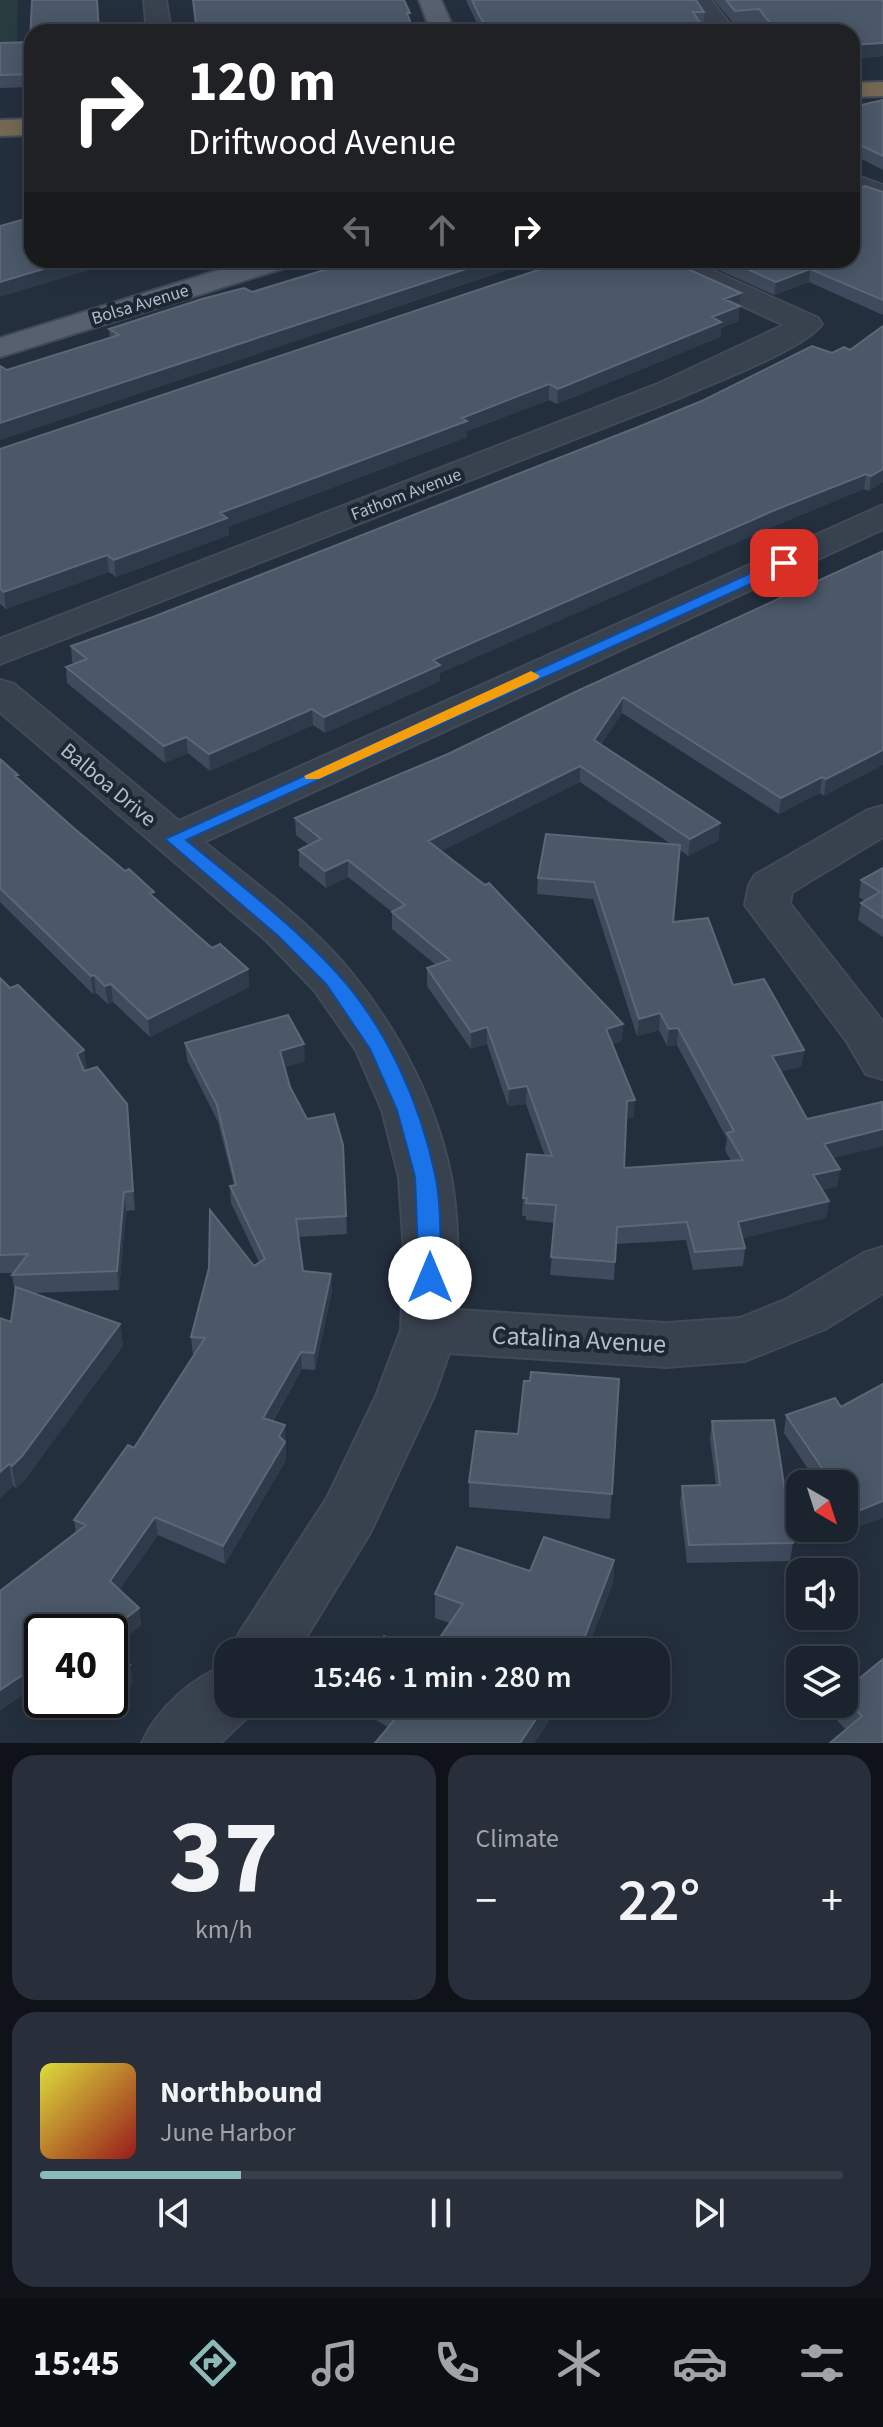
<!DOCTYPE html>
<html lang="en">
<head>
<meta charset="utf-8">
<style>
  :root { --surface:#1b232e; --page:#282f3a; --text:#f1f3f6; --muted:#a0a4aa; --line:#39404a; --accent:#8bbbb9 }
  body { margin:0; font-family:"Source Sans 3",sans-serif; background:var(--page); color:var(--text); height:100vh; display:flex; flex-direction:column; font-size:30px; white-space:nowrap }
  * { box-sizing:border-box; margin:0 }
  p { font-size:26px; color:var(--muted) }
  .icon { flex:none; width:44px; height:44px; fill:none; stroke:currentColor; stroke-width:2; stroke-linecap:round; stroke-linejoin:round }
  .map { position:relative; height:1743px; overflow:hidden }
  .panel { display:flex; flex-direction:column; gap:12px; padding:12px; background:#0f1319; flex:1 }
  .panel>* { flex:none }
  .guide { position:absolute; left:24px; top:24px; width:836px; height:244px; border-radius:24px; box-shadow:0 4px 20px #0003,0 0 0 2px var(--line); background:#202124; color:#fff; overflow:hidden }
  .needle { width:52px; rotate:141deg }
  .controls { position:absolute; left:786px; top:1470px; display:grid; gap:16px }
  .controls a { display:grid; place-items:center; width:72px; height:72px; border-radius:16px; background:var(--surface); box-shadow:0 4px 20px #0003,0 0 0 2px var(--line); font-size:40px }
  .speed { position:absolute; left:24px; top:1614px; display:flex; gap:16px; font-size:40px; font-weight:700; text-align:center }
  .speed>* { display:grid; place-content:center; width:104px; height:104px; border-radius:50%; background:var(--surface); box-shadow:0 4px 20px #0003,0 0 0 2px var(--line); line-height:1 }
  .speed .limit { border:4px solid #111; border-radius:12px; background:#fff; color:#111 }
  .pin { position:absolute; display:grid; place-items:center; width:68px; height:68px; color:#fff; margin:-34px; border-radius:16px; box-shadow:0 4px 12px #0006 }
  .me { position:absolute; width:88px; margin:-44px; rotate:0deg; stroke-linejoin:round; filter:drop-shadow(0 0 6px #0008) }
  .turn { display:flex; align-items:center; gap:28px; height:168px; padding:0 32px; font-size:36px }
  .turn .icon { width:104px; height:104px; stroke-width:2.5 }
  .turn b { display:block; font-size:56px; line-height:68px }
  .lanes { display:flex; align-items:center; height:76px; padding:0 32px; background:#0003; justify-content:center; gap:40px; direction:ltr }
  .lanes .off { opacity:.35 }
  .big { font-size:60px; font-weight:600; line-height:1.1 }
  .panel .card { flex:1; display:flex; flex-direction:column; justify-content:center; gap:12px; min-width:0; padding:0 28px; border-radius:24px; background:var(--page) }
  .panel .dial { align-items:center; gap:0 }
  .dial b { font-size:104px; line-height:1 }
  .song { display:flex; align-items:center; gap:24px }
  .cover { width:96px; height:96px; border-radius:12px; background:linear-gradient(135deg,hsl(60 70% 55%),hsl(0 70% 35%)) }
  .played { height:8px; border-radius:4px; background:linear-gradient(90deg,var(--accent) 25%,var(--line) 25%) }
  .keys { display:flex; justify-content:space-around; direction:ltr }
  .heat { display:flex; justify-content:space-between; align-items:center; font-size:44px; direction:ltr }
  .panel .tiles { flex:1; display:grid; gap:12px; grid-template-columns:1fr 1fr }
  .card:last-child { grid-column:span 2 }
  .trip { position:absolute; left:214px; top:1638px; width:456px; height:80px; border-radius:24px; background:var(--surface); box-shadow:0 4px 20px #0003,0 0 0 2px var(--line); font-weight:600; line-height:80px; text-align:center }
  .tabs { display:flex; height:128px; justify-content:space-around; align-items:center; background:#0b0e12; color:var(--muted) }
  .tabs .icon { width:56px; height:56px }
  .tabs .selected { color:var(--accent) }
  .tabs b { font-size:36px; color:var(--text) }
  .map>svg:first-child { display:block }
</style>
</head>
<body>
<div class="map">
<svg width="883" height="1743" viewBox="0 0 883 1743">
  <rect width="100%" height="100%" fill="#242f3e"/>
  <path fill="#263c3f" d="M0,0H18L17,49L0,50Z"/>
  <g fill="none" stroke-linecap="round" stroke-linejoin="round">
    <defs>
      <path id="minor" d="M144,0H166L171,32H147Z
        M689,0H711L736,32H712Z
        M852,174L883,185V203L852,192Z
        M651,260H689L818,318L822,324C805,349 714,382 682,397L0,664V639L660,383L784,325L655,266Z
        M883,505V529L204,842C253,882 309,921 350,971C398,1030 436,1101 451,1177C459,1220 458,1266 457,1310L666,1323L740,1318L787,1299L864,1253L883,1247V1293L825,1329L745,1361L666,1367L449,1353L434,1396L370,1533L297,1652H230L240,1632L327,1498L376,1396L401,1330L404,1252L399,1177L382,1110L356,1050L315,991L267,941L0,712V680L14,684L179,821Z
        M883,806V837L792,892L790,904L883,1022V1079L866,1074L845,1039L745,905L749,885L755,875L868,810Z
        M228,1664V1704H255L251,1714L220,1743H142C158,1708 193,1677 228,1664Z"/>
      <path id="major" d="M419,0H441L455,32H431Z
        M251,260H295L291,266L0,357V338Z"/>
      <path id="highway" d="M883,82V96L852,97V83Z
        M32,119V135L0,136V120Z"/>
    </defs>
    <use href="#minor" stroke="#414a57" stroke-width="4"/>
    <use href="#major" stroke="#414a57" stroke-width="4"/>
    <use href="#highway" stroke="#434c59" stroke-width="4"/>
    <use href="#minor" fill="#38414e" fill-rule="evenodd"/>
    <use href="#major" fill="#56606e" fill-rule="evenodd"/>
    <use href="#highway" fill="#746855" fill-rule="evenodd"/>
  </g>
  <path fill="#3f4b5c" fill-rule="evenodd" d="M466,0H696L704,12V25H702L706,32H481Z
    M714,0H883V56L852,59V32H765L758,23L734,24Z
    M32,32V87L0,88V43L30,42Z
    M883,100V170L852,154V107Z
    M883,192V315L809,282L774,295L701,262V260H852Z
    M309,260H537L0,440V366L7,370L110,338L109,329L252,292L326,269Z
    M622,263L741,293L738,321L721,328L720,337L557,404L549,400L467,431V437L228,527L229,535L116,577L109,572L6,609L0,604V449Z
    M812,346L883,482L869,491L864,489L774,526L440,673V681L325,733L313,725L210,771L188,753L165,763L67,683L66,667L75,664L72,662L71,646L153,617L638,427L704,400Z
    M883,551L824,796L820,793L779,814L622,713L601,744L719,840L688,856L680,850L673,922L733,985L804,1050L801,1067L781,1071L807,1119L883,1106V1146L833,1158L840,1169L837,1186L822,1190L829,1201L826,1218L742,1238L745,1248L743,1266L693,1270L686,1240L616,1244L614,1280L550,1275L555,1223L526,1220V1216H522L523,1198L545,1156L526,1104L508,1106L487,1044L471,1049L427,986V968L436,965L392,929V912L348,877L326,888L299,866V850L309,845L296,835L295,818L448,754ZM580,782L671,844L538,878L537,894L593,899L637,1036L659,1030L667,1046L677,1045L727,1139L725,1150L731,1161L624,1168L626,1118L634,1117L612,1044L622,1041L623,1024L441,851Z
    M0,759L18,779L212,948L248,969L249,987L150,1037L113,1002L108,1004L96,993L93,994L0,902Z
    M883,868V937L858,920L861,903L865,901L859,897L861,880Z
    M0,978L87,1068L84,1070L127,1104L135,1210L126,1211L119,1290L33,1293L120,1324L123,1346L26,1478L16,1488L13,1486L0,1498V1318L11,1322L15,1293L12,1275L13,1273H0Z
    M185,1043L305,1061L285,1067L290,1087L307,1119L343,1145L347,1234L298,1237L303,1271L331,1274L332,1291L315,1370L302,1369L273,1421L285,1425L286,1460L225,1564L158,1535L119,1590L139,1608L141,1625L113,1648L133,1683L90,1718L72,1700H110L42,1632V1682L0,1710V1591L76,1533L74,1520L134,1448L195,1355H193L191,1337L254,1266L259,1262L231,1203L230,1186L234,1185L218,1122L187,1060Z
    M619,1379L610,1519L469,1507V1482L518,1434Z
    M883,1384L850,1530L844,1522V1484H818L784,1433L786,1415L841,1407Z
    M712,1421L793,1543L790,1561L687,1563L680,1503L682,1486L716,1485L710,1439Z
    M614,1560L613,1583L586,1652H430L450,1623L435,1618V1594L530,1571Z
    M844,1691L883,1743L846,1730L835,1718L837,1704H844Z
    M351,1704H560L534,1743L388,1727L351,1705Z"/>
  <path fill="#2f3b4b" d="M883,43V56L852,59V45Z
    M73,260H123L0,297V282Z
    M493,260H537L0,440V423Z
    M810,269L809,282L774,295L776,282Z
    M741,293L738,321L721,328L720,337L557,404L558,389L712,317L724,299Z
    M549,384V400L467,431V437L228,527L229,535L116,577L114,560L220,513Z
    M883,469V482L869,491L871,476Z
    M866,474L864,489L774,526L440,673V681L325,733L324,717L433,660L775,510Z
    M107,555L109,572L6,609L4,592Z
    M623,697L622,713L594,756V740Z
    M312,709L313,725L210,771L209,754Z
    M186,737L188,753L165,763L164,746Z
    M883,750V765L824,796L826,779Z
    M580,766V782L428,858V841Z
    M822,777L820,793L779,814L781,798Z
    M720,823L719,840L688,856L690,839Z
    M348,860V877L326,888L325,871Z
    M248,969L249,987L150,1037L148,1019Z
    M94,975L96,993L93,994L91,976Z
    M111,984L113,1002L108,1004L105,986Z
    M660,1013L659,1030L637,1036L639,1019Z
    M623,1024L622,1041L605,1046L606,1029Z
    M487,1027V1044L471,1049V1032Z
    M678,1028L677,1045L667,1046L669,1029Z
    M304,1044L305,1061L281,1068L280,1051Z
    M84,1050L87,1068L80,1072L77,1054Z
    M804,1050L801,1067L770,1073L772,1056Z
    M527,1086L526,1104L508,1106L509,1089Z
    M635,1100L634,1117L626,1119L627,1101Z
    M127,1104L129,1122L135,1210L133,1191Z
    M883,1129V1146L821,1161L824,1144Z
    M840,1169L837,1186L811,1192L813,1175Z
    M124,1192L126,1211L119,1290L117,1271Z
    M829,1201L826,1218L736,1240L738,1222Z
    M331,1274L332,1291L315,1370L314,1353Z
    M120,1324L123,1346L26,1478L16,1488L12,1466Z
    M301,1352L302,1369L264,1435L263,1418Z
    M285,1425L286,1460L225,1564L223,1546Z
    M9,1464L13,1486L0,1498V1472Z
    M883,1501V1518L850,1530L853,1513Z
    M155,1517L158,1535L113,1599L110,1581Z
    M614,1560L613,1583L586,1652H579Z
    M139,1608L141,1625L110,1650V1632H108Z
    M42,1662V1682L0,1710V1690Z
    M130,1665L133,1683L90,1718L87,1700H110V1681Z
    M546,1704H560L534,1743H520Z"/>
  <path fill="#4b5868" stroke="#5c6777" stroke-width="2" d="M32,0H97L99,32H32V74L0,75V43L30,42Z
    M193,0H404L410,13H407L414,32H197Z
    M472,0H696L704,12H693L706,32H489L479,15Z
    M726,0H883V43L852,45V32H777L759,9L735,11Z
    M883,100V156L852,141V107Z
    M865,186L883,192V300L810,269L776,282L727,260H852V191Z
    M32,217V260H73L0,282V226Z
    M336,260H493L0,423V366L7,370L119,335L109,329L202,299L244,288L252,292L344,264Z
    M568,260H616L622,263L628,261L642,268L668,260L741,293L724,299L740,306L712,317L721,322L558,389L549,384L462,418L467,421L220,513L227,518L114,560L107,555L4,592L0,589V449Z
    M883,326V469L871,476L866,474L775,510L433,660L440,665L324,717L312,709L209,754L186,737L164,746L66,667L87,659L71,646L153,617L638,427L704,400L812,346L832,353L844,347L850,350Z
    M883,551V750L826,779L822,777L781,798L623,697L594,740L720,823L690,839L580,766L428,841L485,885L489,883L623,1024L606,1029L635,1100L627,1101L624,1168L743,1160L727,1133L734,1131L678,1028L669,1029L660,1013L639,1019L594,882L538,878L546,834L680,845L673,922L708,918L733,985L764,979L804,1050L772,1056L807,1119L882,1102L883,1129L824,1144L840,1169L813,1175L829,1201L738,1222L745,1248L695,1252L687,1222L617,1227L615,1262L551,1257L556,1205L526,1203L527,1198H523L527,1154L552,1156L527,1086L509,1089L487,1027L471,1032L427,968L450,960L392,912L405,905L348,860L325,871L299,850L321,839L295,818L448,754L573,693Z
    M0,759L18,775L15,776L76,830L125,871L129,869L154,892L150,894L212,948L220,944L248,969L148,1019L111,984L105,986L94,975L91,976L0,888Z
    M883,868V918L861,903L880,892L861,880Z
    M0,978L10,988L18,985L84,1050L77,1054L84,1071L97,1067L127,1104L133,1191L124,1192L117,1271L12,1275L28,1254L0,1255Z
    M288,1015L304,1044L280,1051L290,1087L307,1119L334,1114L343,1145L346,1216L296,1219L303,1271L331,1274L314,1353L301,1352L263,1418L285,1425L279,1436L285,1442L223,1546L155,1517L110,1581L139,1608L108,1632H42V1662L0,1690V1591L86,1525L74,1520L128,1445L134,1448L205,1338L191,1337L209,1268L210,1210L254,1266L265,1259L230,1186L236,1185L217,1105L185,1043Z
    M16,1287L120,1324L22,1456L12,1466L9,1464L0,1472V1318L11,1322Z
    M531,1372L619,1379L612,1494L469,1482L476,1431L518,1434L524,1381H530Z
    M883,1384V1501L853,1513L844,1500V1484H833L786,1415L835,1398L841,1407Z
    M774,1420L793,1543L689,1545L682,1486L720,1485L712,1421Z
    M544,1537L614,1560L579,1652H430L463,1604L435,1594L457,1547L530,1571Z
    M384,1636L413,1652H372Z
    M110,1645L130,1665L110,1681Z
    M883,1659V1743H830L862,1716L844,1699V1691Z
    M388,1704H546L520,1743H375L401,1712Z"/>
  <path fill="#1a73e8" stroke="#114b97" stroke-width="2" d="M784,558L792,563L790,566L186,840C238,883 292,924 337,973C387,1028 420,1103 435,1174C442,1207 440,1245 441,1278L438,1284L430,1286L422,1284L419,1278L415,1177L397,1110L370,1049L326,984L277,935L165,839Z"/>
  <path fill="#f59e0b" d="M531,671L540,676L537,679L319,779H306L304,776Z"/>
  <g text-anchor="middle" stroke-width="8" stroke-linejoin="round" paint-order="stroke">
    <g font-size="18" fill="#b4bcc9" stroke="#1d2633">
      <text transform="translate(140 304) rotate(-17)" y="6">Bolsa Avenue</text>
      <text transform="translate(406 494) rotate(-21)" y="6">Fathom Avenue</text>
    </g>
    <g font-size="22" fill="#b4bcc9" stroke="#1d2633">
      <text transform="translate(109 784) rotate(40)" y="8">Balboa Drive</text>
    </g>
    <g font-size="26" fill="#b4bcc9" stroke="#1d2633">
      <text transform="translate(579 1339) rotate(3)" y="9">Catalina Avenue</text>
    </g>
  </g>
</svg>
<div class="controls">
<a><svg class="needle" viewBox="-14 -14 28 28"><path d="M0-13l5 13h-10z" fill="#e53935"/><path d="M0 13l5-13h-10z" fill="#a0a4aa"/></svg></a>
<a><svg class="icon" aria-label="sound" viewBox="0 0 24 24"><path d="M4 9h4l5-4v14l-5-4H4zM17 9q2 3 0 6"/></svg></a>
<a><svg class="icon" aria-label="layers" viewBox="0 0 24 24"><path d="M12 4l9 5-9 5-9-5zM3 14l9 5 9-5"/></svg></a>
</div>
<div class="speed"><div class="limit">40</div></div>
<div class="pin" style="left:784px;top:563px;background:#d93025"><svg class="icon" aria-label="arrive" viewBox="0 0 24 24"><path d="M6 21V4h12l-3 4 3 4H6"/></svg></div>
<svg class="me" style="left:430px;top:1278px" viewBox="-20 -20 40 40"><circle r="19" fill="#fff"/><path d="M0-13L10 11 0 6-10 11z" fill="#1a73e8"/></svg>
<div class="trip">15:46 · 1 min · 280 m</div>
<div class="guide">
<div class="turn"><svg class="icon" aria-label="right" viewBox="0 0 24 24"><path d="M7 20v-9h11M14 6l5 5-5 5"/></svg><div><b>120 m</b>Driftwood Avenue</div></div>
<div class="lanes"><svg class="icon off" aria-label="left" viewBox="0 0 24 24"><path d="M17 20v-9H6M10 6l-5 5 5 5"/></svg><svg class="icon off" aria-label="ahead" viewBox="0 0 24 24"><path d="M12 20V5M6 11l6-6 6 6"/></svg><svg class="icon" aria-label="right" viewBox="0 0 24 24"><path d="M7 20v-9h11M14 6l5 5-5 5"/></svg></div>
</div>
</div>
<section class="panel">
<div class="tiles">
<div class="card dial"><b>37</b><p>km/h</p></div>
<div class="card"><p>Climate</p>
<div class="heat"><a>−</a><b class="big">22°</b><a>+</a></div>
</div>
<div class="card">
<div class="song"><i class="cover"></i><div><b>Northbound</b><p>June Harbor</p></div></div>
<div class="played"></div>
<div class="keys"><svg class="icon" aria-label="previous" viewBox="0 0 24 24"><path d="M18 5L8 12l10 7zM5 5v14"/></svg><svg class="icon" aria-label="pause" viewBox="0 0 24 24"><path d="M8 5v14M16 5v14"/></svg><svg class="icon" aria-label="next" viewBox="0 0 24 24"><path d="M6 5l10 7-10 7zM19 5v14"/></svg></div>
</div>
</div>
</section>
<nav class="tabs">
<b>15:45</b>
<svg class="icon selected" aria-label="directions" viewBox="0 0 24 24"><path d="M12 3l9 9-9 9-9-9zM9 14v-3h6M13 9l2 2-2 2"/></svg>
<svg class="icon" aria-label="music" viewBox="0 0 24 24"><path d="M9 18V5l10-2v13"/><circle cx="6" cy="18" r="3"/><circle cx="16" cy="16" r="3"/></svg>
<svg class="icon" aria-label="phone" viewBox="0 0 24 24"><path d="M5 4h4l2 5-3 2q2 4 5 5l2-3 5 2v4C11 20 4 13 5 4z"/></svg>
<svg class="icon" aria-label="climate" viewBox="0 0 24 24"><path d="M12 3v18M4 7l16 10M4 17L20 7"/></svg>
<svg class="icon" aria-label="car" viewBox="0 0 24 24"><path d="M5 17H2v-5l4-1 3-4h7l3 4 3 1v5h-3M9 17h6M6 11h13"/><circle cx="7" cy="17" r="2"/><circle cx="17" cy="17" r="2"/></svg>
<svg class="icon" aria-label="filters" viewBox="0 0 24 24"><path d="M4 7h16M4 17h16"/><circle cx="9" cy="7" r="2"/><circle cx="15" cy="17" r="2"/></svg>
</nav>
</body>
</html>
